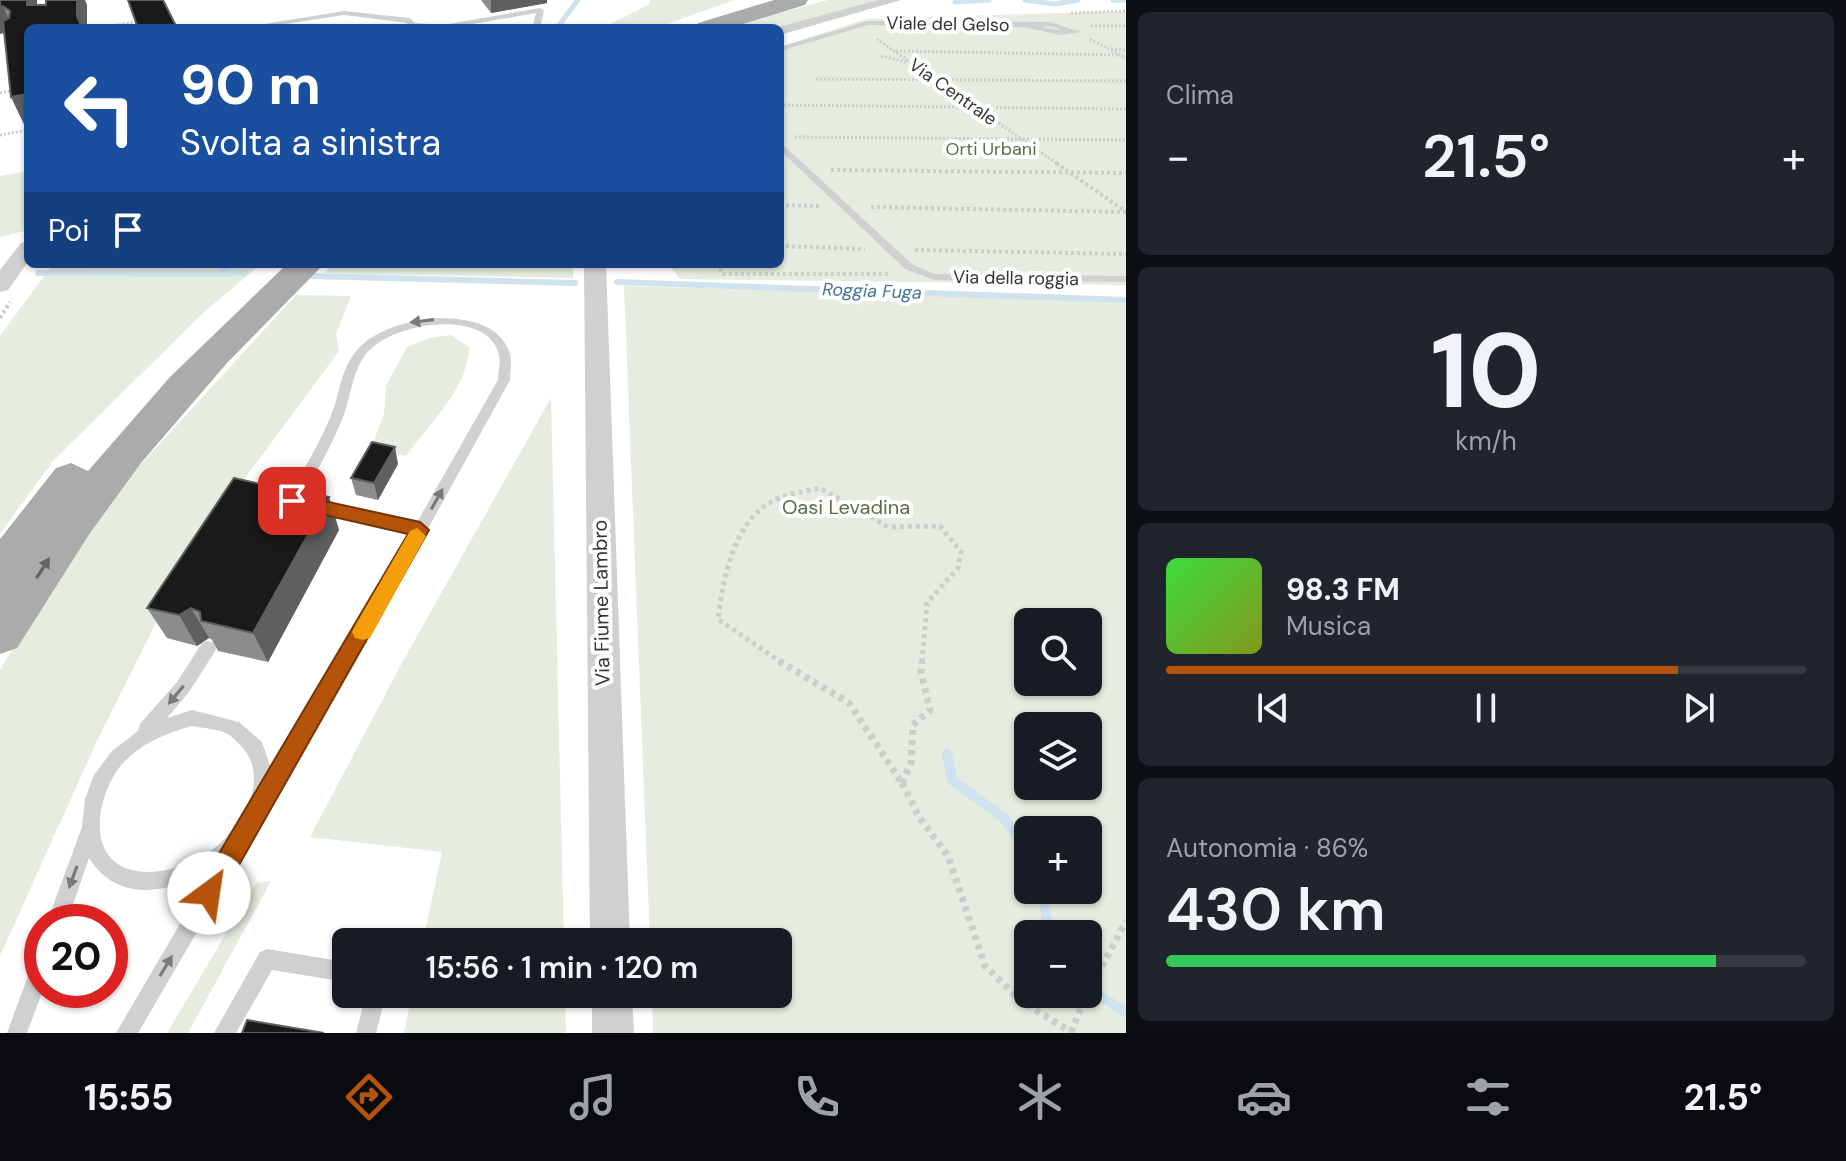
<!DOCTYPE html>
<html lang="it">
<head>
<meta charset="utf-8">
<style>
  :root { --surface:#171b24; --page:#20242c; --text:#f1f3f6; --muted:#9ea1a6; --line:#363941; --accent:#b45309 }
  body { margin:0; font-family:"DM Sans",sans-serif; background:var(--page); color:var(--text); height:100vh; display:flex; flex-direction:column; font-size:30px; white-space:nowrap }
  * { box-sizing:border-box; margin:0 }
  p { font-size:26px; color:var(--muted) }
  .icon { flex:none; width:44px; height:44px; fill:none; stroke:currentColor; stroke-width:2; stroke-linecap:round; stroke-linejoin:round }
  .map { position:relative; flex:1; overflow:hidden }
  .side { display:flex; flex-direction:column; gap:12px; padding:12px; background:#0d0f14; width:720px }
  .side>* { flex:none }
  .guide { position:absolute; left:24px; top:24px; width:760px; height:244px; border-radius:12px; box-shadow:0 2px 6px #0004; background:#1a4fa0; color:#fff; overflow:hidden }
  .controls { position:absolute; left:1014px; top:608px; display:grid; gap:16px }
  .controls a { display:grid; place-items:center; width:88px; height:88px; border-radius:12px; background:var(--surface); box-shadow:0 2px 6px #0004; font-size:40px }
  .speed { position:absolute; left:24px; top:904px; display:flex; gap:16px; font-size:40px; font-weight:700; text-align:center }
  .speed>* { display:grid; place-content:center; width:104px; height:104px; border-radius:50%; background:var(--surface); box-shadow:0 2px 6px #0004; line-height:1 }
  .speed .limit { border:12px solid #d22; background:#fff; color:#111 }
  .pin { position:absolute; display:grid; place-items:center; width:68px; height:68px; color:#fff; margin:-34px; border-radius:16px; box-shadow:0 4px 12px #0006 }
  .me { position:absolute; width:88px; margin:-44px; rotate:31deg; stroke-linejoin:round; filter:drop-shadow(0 0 6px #0008) }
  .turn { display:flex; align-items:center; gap:28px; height:168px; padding:0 24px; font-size:36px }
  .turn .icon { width:104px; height:104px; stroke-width:2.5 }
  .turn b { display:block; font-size:56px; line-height:68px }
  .then { display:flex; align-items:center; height:76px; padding:0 24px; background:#0003; gap:16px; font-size:30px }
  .big { font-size:60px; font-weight:600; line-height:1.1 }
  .side .card { flex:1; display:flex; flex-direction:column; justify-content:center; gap:12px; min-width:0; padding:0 28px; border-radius:12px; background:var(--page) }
  .side .dial { align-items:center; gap:0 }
  .dial b { font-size:104px; line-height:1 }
  .song { display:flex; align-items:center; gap:24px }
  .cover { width:96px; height:96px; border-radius:12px; background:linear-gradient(135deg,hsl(120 70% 55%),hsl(70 70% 35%)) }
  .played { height:8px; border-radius:4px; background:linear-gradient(90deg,var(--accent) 80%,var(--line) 80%) }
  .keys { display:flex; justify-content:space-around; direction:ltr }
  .heat { display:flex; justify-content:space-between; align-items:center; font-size:44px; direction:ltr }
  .charge { height:12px; border-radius:6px; background:linear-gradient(90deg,#34c759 86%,var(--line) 0) }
  .trip { position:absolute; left:332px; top:928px; width:460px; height:80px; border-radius:12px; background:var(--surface); box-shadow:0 2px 6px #0004; font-weight:600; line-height:80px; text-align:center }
  .dock { display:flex; height:128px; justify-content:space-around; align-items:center; background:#090b0e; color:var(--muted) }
  .dock .icon { width:56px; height:56px }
  .dock .current { color:var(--accent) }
  .dock b { font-size:36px; color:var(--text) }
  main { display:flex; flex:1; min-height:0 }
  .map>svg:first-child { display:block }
</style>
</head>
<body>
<main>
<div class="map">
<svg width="1126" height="1033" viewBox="0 0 1126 1033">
  <rect width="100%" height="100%" fill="#fff"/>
  <path fill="#e6ecdf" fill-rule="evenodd" d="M650,0H734L656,28H602L650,4Z
    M828,0H879L779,27L772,24L760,28H725Z
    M1126,11V285L680,279L669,264H780V47L866,19Z
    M28,171V230L0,237V176Z
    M53,264H261L204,312L53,461L0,534V336Z
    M335,264H573V278L324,273Z
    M624,286L1126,300V1033H653L652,994H778V942H650ZM1028,622H1088V682H1028ZM1028,726H1088V786H1028ZM1028,830H1088V890H1028ZM1028,934H1088V994H1028Z
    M296,295L351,296L336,334L339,351L194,547L96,743L0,956V670L98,511Z
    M451,335L469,347C469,387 428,425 406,456L371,448L384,414L386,386L407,347L429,338Z
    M551,398L564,942H423L442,852L310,837L403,661Z
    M271,881L188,1033H167L256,883Z
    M412,994H565L566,1033H404Z"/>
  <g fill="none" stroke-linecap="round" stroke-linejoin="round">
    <path stroke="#cfe2ee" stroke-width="5" d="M1025,0L1055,4L1078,0
      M1113,0H1126
      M955,2L989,0
      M557,28L578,0"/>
    <path stroke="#cfe2ee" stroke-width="6" d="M38,273L219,274L231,264
      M219,274L245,273
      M311,276L575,283
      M617,282L1126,300"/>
    <path stroke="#cfe2ee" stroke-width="10" d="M947,754L952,780L1004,818L1028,851
      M1041,890L1050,934
      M1088,989L1126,1012"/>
    <path stroke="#cdcdcd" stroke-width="3" stroke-dasharray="2 2" stroke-linecap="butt" d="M1071,13L1126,11
      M1091,26H1126
      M99,28L141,21
      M877,39L1059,165
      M1090,39L1126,58
      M1111,49L1126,50
      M896,51L1119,55
      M881,56L907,62
      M816,79L1126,81
      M0,93L16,90
      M780,105L1126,109
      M0,135L28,130
      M795,137L1126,140"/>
    <path stroke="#cdcdcd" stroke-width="4" stroke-dasharray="3 3" stroke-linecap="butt" d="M1056,163L1125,211
      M831,170L1126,173
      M780,205L821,206
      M871,207L1126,212
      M780,246L865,249
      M915,250L1126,254
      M716,264L723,274H889
      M0,318L10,302"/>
    <path stroke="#cdcdcd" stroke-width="5" stroke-dasharray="4 4" stroke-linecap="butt" d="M782,663L718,619C723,580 733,523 771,502C786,493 804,492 820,488L888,527L940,526L961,552L958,568L927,603L922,663"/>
    <path stroke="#cdcdcd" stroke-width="7" stroke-dasharray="5 5" stroke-linecap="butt" d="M779,661L849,703L902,783
      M902,783L919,817L948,856L985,966L1021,1001L1071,1032
      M902,783L911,763L913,725L930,710L921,672L922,661
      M1088,993L1126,921
      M1071,1032L1087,994"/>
    <path fill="#d0d0d0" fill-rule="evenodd" d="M540,8L544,10L540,28H532L536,13L450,28H389L408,23L344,15L259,28H240L344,11L410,18L415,23L443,25Z
      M868,21L1050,22L1081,32L1061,35L1023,27L868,25L780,51V47ZM1050,26L1064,31L1041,27Z
      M780,142L913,265L935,274L1126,276V282L934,280L905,269L780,150Z
      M432,318C461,318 499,320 510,354C512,361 510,372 510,380L351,668L138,1033H116L211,871C169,892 119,905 89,858L67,922H47L82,827L85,799L94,775L112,751L138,731L140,724L177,682L202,643L208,641L214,643L216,648L214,653L189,692L167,718L192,710L239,722L262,742L272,771L411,533L316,511L311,510L309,506L311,502L316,501L416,524L498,380C498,373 501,362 499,355C488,306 389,323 366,354C352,372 351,397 343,417C330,450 312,480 294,510H284L282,506C299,477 317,449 330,418C337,402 339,385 345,370C360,333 396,324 432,318ZM192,726C203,728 218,729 228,734C229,734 236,741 237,742C275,775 242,830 208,853C188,867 155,876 132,870C83,858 98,791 123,763C142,743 166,733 192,726Z
      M267,949L346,962V982L272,970L236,1033H214L260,952Z
      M42,954L43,990L27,1033H7L35,957Z
      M366,994H386L376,1033H356Z"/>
    <path fill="#d0d0d0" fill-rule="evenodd" d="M878,0H901L780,35V28H775Z
      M28,241V262L8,290L0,292V270L21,243Z
      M584,264H606L630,942H590Z
      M592,994H632L634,1033H592Z"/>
    <path fill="#ababab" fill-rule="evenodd" d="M774,0H808L805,5L730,28H694L698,23Z
      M287,264H324L227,363L141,463L90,533L17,648L0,654V539L56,468L71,463L88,471L170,377Z"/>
  </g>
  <path fill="#8c8c8c" d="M0,0H37V5H87L28,28V123L24,124L11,97Z
    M481,0H547V3L491,13Z
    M398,464L378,500L356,495L351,478Z
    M264,493L329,497L339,530L268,662L218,651L212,640L209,638L197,646L167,638L147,608Z"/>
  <path fill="#5f5f5f" d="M27,0H37L38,28L27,5Z
    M77,0H85L87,5V28H82L77,16Z
    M491,0H547V3L491,13Z
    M3,6L14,31L0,34V7Z
    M28,94V123L24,124L11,97Z
    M395,447L398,464L378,500L374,483Z
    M329,497L339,530L268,662L253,633Z
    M191,608L209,638L197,646L179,615Z"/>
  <path fill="#1a1a1a" stroke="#5f5f5f" stroke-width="2" d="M0,0H27V5H46V0H77V16L82,28H28V94L11,97L3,21L9,18L10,11L3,6L0,7Z
    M128,0H163L177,28H138Z
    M372,442L395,447L374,483L351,478Z
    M234,478L260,484L264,493H275L280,488L329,497L253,633L201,621L200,612L191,608L179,615L147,608Z
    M247,1020L324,1033H242Z"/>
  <defs><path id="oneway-solid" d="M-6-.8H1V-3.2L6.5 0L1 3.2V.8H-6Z" transform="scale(2)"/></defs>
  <g fill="#7a7a7a">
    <use href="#oneway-solid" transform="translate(422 321) rotate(173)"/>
    <use href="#oneway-solid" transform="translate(437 499) rotate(-61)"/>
    <use href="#oneway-solid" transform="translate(176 695) rotate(130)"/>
    <use href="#oneway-solid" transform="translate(73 877) rotate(110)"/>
    <use href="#oneway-solid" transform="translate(166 966) rotate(-59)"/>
  </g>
  <use fill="#636363" href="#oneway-solid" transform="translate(43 568) rotate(-57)"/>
  <path fill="#b45309" stroke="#753606" stroke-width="2" d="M292,494L420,522L429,530L218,902L209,905L201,902L197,893L201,884L408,534L286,506L283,501Z"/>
  <path fill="#f59e0b" d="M417,528L426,536L370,638L363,640L355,638L352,632L355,626L410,531Z"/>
  <g text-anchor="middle" stroke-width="8" stroke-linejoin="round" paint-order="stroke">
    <g font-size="18" fill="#333" stroke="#fff">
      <text transform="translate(948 24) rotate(1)" y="6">Viale del Gelso</text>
      <text transform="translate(953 92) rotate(35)" y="6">Via Centrale</text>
      <text transform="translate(1016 278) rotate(1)" y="6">Via della roggia</text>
    </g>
    <g font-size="18" fill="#56703f" stroke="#fff">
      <text x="991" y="155">Orti Urbani</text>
    </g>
    <g font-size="18" font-style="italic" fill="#3f7597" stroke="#fff">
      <text transform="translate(872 291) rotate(2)" y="6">Roggia Fuga</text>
    </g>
    <g font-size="20" fill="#56703f" stroke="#fff">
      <text x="846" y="514">Oasi Levadina</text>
    </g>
    <g font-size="20" fill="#333" stroke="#fff">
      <text transform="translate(601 603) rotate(-91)" y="7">Via Fiume Lambro</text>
    </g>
  </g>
</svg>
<div class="controls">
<a><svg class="icon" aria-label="search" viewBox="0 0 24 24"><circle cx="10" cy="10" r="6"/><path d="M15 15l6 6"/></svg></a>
<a><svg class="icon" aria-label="layers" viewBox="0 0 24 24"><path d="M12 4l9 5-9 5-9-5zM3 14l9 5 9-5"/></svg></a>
<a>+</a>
<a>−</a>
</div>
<div class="speed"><div class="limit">20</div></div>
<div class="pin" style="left:292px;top:501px;background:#d93025"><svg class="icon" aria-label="arrive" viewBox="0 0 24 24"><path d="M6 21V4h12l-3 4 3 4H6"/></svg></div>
<svg class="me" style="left:209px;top:893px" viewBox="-20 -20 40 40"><circle r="19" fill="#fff"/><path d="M0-13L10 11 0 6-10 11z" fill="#b45309"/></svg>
<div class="trip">15:56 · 1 min · 120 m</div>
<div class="guide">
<div class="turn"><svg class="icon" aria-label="left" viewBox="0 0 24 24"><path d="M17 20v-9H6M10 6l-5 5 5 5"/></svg><div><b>90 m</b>Svolta a sinistra</div></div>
<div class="then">Poi<svg class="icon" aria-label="arrive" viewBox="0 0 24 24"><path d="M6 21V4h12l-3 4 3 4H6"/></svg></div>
</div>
</div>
<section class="side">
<div class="card"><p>Clima</p>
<div class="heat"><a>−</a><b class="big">21.5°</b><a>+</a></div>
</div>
<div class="card dial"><b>10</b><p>km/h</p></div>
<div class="card">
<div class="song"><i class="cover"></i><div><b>98.3 FM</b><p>Musica</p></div></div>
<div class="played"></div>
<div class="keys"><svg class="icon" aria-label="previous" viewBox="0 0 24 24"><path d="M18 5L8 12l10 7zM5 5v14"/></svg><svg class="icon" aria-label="pause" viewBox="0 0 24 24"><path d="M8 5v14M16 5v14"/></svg><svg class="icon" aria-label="next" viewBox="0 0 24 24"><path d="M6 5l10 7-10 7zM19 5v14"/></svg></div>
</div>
<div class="card"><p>Autonomia · 86%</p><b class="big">430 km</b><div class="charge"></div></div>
</section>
</main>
<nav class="dock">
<b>15:55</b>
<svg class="icon current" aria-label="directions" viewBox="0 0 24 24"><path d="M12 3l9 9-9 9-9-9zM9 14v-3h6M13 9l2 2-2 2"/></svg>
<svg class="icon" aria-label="music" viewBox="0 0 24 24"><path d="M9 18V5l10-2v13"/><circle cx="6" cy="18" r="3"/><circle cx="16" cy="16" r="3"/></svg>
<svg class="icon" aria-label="phone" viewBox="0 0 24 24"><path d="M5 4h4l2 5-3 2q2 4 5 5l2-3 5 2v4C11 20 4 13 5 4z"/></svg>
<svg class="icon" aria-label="climate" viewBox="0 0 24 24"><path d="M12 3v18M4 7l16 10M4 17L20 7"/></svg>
<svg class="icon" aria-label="car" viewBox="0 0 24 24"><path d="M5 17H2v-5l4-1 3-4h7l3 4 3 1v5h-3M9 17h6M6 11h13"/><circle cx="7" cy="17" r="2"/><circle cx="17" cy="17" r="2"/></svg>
<svg class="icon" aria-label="filters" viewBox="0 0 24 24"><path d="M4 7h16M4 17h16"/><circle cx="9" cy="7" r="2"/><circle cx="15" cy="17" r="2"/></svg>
<b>21.5°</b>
</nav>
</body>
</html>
